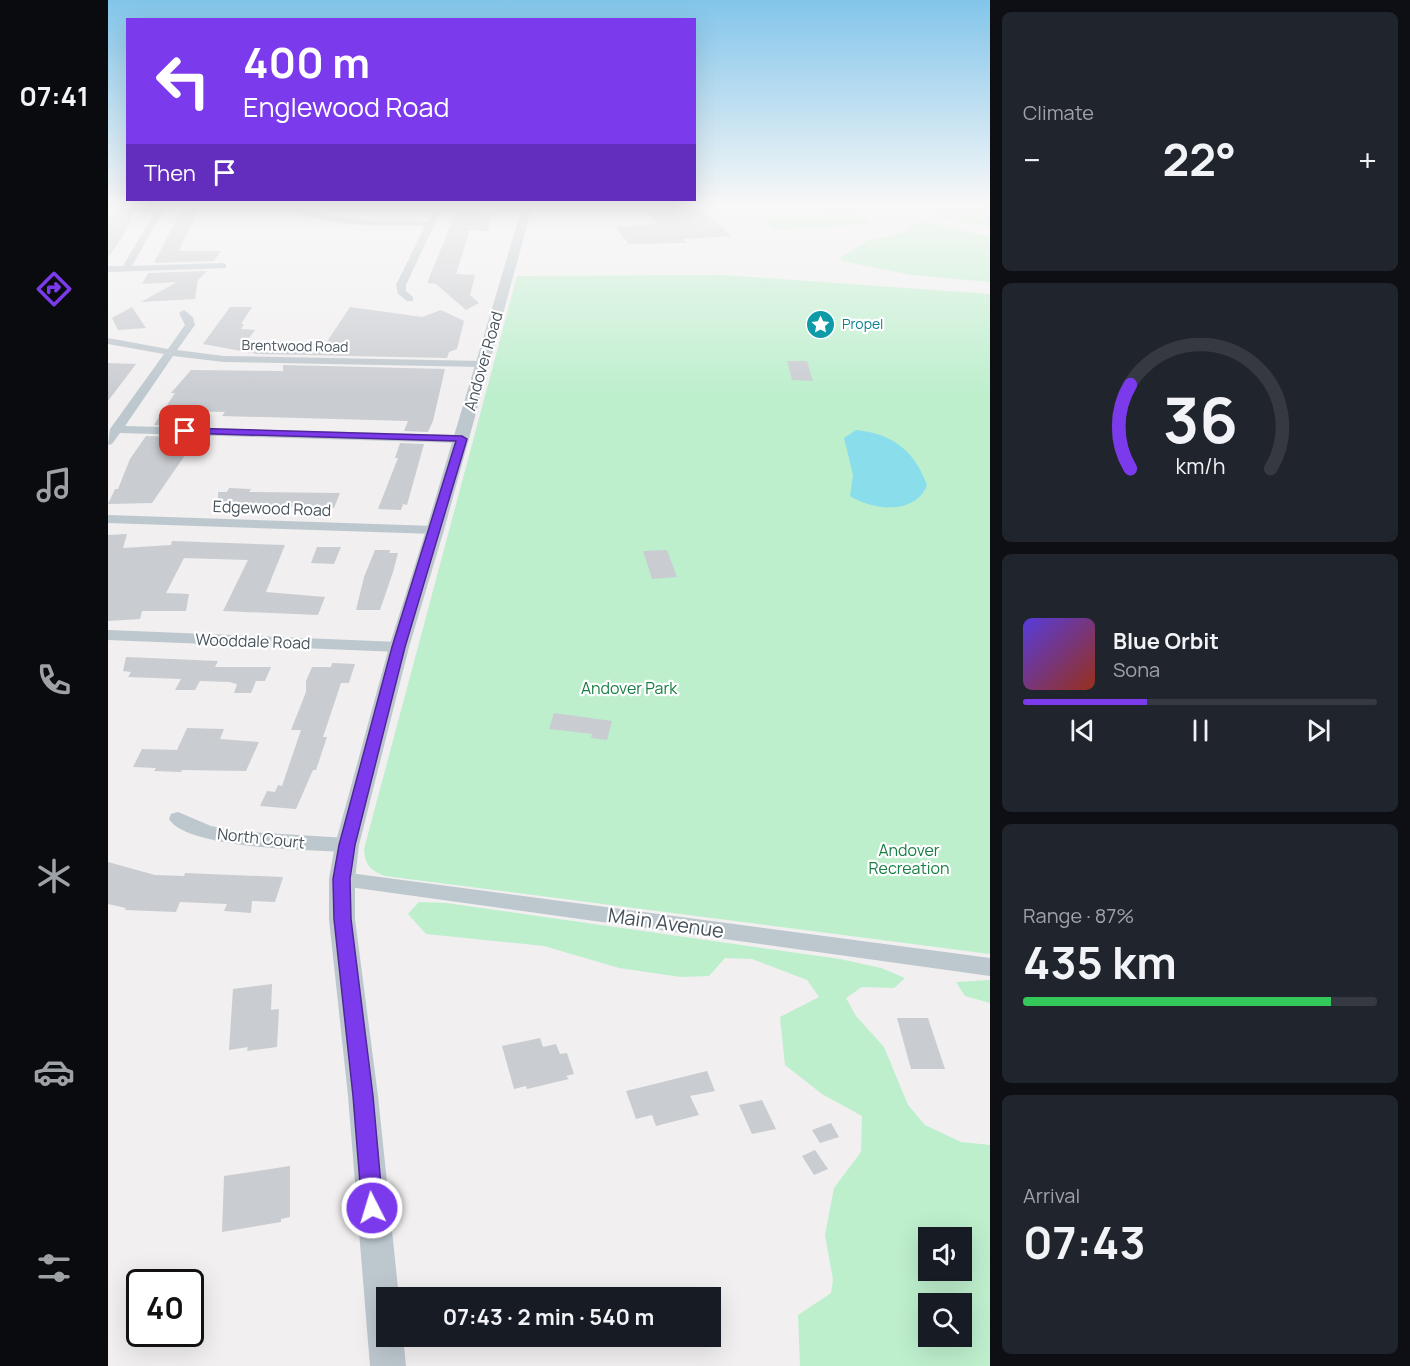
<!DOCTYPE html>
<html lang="en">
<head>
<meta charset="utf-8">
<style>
  :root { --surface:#171b24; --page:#20242c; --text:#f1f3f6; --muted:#9ea1a6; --line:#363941; --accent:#7c3aed }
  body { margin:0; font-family:Manrope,sans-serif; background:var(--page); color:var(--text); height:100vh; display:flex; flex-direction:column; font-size:22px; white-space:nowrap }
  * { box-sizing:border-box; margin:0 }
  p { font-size:20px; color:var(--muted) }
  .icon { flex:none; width:33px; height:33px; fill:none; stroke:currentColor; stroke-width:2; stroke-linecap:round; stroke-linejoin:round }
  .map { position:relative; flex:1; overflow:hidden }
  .drawer { display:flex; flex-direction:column; gap:12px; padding:12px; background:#0d0f14; width:420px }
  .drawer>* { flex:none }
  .guide { position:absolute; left:18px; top:18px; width:570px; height:183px; border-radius:0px; box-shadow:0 6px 24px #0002; background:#7c3aed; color:#fff; overflow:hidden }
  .fabs { position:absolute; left:810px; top:1227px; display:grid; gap:12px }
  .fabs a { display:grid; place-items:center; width:54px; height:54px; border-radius:0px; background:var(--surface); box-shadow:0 6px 24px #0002; font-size:30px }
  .speed { position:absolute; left:18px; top:1269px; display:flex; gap:12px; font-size:30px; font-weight:700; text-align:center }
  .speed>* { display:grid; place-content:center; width:78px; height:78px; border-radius:50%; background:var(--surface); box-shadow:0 6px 24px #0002; line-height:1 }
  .speed .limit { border:3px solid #111; border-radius:9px; background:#fff; color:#111 }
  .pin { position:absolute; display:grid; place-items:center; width:51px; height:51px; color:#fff; margin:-26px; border-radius:12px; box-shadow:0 3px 9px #0006 }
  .me { position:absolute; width:66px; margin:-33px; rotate:355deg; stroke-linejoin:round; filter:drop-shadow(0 0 4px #0008) }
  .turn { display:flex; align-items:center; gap:21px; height:126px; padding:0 18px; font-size:27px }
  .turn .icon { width:78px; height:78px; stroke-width:2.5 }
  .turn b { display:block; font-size:42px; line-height:51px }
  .then { display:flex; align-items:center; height:57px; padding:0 18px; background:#0003; gap:12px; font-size:22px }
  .big { font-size:45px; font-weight:700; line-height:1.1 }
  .drawer .card { flex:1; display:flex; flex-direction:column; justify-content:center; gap:9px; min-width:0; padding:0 21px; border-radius:9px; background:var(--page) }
  .drawer .dial { align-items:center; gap:0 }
  .dial svg { height:156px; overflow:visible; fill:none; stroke:var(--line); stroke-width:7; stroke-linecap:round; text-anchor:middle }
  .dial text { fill:var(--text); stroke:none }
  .song { display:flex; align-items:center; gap:18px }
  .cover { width:72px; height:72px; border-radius:9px; background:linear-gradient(135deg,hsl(250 70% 55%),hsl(10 70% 35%)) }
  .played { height:6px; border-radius:3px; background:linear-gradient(90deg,var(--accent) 35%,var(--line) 35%) }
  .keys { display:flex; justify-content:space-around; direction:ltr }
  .heat { display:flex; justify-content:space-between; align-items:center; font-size:33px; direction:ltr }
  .charge { height:9px; border-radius:4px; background:linear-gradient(90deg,#34c759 87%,var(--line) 0) }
  .trip { position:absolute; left:268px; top:1287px; width:345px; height:60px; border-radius:0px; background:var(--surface); box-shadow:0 6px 24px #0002; font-weight:700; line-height:60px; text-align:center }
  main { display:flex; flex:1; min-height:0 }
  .tab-bar { display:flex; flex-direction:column; width:108px; justify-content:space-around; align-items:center; background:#090b0e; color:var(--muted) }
  .tab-bar .icon { width:42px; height:42px }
  .tab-bar .selected { color:var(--accent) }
  .tab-bar b { font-size:27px; color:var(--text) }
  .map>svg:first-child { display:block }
</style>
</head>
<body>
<main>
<nav class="tab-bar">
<b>07:41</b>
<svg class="icon selected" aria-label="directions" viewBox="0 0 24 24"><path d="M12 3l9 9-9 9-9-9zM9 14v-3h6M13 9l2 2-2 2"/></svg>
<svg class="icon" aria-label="music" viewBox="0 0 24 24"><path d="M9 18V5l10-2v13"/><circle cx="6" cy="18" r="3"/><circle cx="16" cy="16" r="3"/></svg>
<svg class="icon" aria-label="phone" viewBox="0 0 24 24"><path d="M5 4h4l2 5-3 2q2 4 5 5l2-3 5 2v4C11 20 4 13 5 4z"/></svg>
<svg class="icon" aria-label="climate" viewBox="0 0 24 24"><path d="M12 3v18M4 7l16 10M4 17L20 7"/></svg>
<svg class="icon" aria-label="car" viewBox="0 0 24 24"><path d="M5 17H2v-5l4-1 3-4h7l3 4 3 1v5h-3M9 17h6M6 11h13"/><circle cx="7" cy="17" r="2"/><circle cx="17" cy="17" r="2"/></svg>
<svg class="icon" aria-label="filters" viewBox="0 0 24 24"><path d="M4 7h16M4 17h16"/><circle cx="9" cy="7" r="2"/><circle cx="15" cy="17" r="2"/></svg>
</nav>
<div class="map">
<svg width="882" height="1366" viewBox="0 0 882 1366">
  <rect width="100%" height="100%" fill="#f1efef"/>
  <path fill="#bdefcd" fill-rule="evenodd" d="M840,204H882V227L825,217Z
    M747,211L764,224L668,230L652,217Z
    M810,222L838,226L882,237V282L804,275L734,261L732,258L759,241L795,233Z
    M614,275L882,294V954L277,876C262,870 257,865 256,849L409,276Z
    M311,902L338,903L732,959L773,968L797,978L786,988L754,987L738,998L748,1016L776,1047L800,1105L817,1125L853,1142L882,1145V1366H692L690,1315L723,1293L725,1280L717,1235L726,1188L753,1152L754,1116L714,1094L677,1065L672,1017L711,997L699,980L644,959L617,958L601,976L573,977L511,968L436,946L318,934L300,914ZM820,1238H854V1270H820ZM820,1304H854V1336H820Z
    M882,980V1003L857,996L848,982Z"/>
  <path fill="#8adeec" d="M748,430C785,434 806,450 819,485C807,516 764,510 742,496L745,475L736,438Z"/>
  <path fill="#c9ccd1" d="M93,204L71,251H113L106,261L46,263L76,205Z
    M530,204H590L623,236L575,239L579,243L521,244L507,227L550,224Z
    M28,207L17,233L0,258V216H5L11,208Z
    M357,208H373L370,213H384L380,231L362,230L348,274L367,275L362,295L371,303L358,310L328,284L319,283L346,217Z
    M99,271L90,280L87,299L33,302L69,282L34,284L40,273Z
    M24,307L38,328L10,330L4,318Z
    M122,307H144L133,324H136L133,329L147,330L139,341H176L175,343H218L242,307L314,317L333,310L356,321L349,349L341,352L339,358L149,354L95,344Z
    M679,361H699L705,381L684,380Z
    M0,363L28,364L0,401Z
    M175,365L337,369L325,421L320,432L296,431L300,421L114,416L117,412L78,411L69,425H46L67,393H63L83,370L175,371Z
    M38,436L63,437L58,445H84L44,503L0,504L7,489H10L22,459Z
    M292,443L316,444L299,505L295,504L293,510L270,509L290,458H287Z
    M121,488L143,489L141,492L232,493L226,508L110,505V492H119Z
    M19,534L15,548L63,545L64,541L177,545L158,592L217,597L210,615L115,611L140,560L76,558L58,593L81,594L78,611H34L32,619L0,621V535Z
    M209,547H233L226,564L203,563Z
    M267,550H282L281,553H290L285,572L272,610H248L256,577Z
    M559,550L569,577L544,579L535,551Z
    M18,657L110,661L107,667H163L157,681H148L143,693H126L129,684L121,682L92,681L87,690H67L73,679L20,677L23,672L15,671Z
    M224,663L247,664L241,683H233L215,737H219L208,770H205L188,809L152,806L159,791L167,792L170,785L174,786L193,730H183L198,692V681L204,667H223Z
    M446,713L504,721L499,740L483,738L484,734L441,729Z
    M79,728L116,729L112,739L151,742L138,771L74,770L73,772L46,771L48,768L25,767L34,749L69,750Z
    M0,862L47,875L76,876L77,873L175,877L167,902L144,901L143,913L116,911L119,904L72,902L68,912L17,910L18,908L0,904Z
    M164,984L163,1010L171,1009L169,1047L139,1051L140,1047L121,1050L125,989Z
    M789,1018H820L837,1069H803Z
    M432,1038L435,1047L448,1044L452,1054L459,1053L466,1074L458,1076L461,1079L419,1089L418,1086L406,1089L394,1046Z
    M599,1071L607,1091L582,1096L591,1115L548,1126L544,1115L528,1119L518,1091Z
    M654,1100L668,1129L644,1134L631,1105Z
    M723,1123L731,1137L712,1143L704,1130Z
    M707,1150L720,1169L706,1175L694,1156Z
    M182,1166V1217L173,1219V1222L114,1232L116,1176Z"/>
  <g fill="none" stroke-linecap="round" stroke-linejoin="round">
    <path fill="#bdc7ce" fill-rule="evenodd" d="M51,204H59L24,266L115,263L118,264V268L0,272V266H15Z
      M173,204C190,202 209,213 227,216C257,222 289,221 319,222L328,204H336L298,285V291L305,297V301H299L290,294L288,285L317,226C278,226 205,228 173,204Z
      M76,310L85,317L87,325L69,350L116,356L374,361L379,364L374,367L116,362L65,356L17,426L354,435L360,439L354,443L12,433L4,444L0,445L2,429L56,354L0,344V338L60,349L77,325L71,313Z
      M0,515L327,526L334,530L327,534L0,523Z
      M0,630L291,642L299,647L291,652L0,640Z
      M70,812L103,826L128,831L239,838L246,840L249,845L246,850L239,852C204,850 79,849 61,819L63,814Z
      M234,872L882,958V976L234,886L227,884L224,879L227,874Z"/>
    <path fill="#bdc7ce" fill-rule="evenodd" d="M415,204H425L336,530L301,647L251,845L247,879V919L270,1096L291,1298H279V1336H295L298,1366H262L240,1096L221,919V879L227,845L281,647L318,530Z"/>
  </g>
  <linearGradient id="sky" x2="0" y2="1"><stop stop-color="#82c5ea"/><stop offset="0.52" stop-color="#f9f8f8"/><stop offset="1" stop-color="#f9f8f8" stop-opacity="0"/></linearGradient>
  <rect width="882" height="395" fill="url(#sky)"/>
  <path fill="#7c3aed" stroke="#51269a" stroke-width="1.5" d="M77,428L354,436L359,439L297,647L247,845L242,879L243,919L265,1096L275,1208L272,1215L264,1218L257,1215L254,1208L245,1096L226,919L225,879L231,845L284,647L348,441L74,433L72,431Z"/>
  <defs>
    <symbol id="sight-disc" viewBox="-11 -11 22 22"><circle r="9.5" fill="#0f9aa8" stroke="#fff"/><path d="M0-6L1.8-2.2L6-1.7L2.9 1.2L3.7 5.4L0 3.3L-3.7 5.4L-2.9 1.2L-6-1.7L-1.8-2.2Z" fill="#fff"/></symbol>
  </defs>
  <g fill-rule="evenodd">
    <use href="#sight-disc" x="696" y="308" width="33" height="33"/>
  </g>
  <g text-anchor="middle" stroke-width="4.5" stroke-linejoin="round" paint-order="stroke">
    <g font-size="14" fill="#0d838f" stroke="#fff" text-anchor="start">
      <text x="734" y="329">Propel</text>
    </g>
    <g font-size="14" fill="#47535c" stroke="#fff">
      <text transform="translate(187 346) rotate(1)" y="5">Brentwood Road</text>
    </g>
    <g font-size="16" fill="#47535c" stroke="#fff">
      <text transform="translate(375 361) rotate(-74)" y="6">Andover Road</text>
      <text transform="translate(164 508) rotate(2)" y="6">Edgewood Road</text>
      <text transform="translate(145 641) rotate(2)" y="6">Wooddale Road</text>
      <text transform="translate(153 838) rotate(6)" y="6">North Court</text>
    </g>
    <g font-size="16" fill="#177e44" stroke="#fff">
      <text x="521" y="694">Andover Park</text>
      <text x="801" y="856">Andover<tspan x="801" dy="18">Recreation</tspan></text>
    </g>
    <g font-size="20" fill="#47535c" stroke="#fff">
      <text transform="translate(558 923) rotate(8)" y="7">Main Avenue</text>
    </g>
  </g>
</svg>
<div class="fabs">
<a><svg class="icon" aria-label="sound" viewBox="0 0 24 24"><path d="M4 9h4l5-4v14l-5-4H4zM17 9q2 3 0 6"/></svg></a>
<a><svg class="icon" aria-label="search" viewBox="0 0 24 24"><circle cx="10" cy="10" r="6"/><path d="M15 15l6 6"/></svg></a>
</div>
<div class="speed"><div class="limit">40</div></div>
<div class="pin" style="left:77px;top:431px;background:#d93025"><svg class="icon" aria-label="arrive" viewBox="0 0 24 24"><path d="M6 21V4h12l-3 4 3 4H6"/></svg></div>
<svg class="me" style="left:264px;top:1208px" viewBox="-20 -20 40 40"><circle r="17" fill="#7c3aed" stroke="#fff" stroke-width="3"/><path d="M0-11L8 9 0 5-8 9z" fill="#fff"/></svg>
<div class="trip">07:43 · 2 min · 540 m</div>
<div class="guide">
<div class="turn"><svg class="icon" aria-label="left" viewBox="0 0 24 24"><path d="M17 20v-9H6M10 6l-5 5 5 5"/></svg><div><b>400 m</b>Englewood Road</div></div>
<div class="then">Then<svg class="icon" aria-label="arrive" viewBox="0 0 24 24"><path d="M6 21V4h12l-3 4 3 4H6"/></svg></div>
</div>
</div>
<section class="drawer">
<div class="card"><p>Climate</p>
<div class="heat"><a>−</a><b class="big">22°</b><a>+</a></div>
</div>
<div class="card dial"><svg viewBox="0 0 100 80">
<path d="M14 69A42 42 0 1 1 86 69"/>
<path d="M14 69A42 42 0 0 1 14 26" stroke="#7c3aed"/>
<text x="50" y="56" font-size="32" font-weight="700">36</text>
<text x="50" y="72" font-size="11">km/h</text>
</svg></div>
<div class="card">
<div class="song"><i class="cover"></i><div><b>Blue Orbit</b><p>Sona</p></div></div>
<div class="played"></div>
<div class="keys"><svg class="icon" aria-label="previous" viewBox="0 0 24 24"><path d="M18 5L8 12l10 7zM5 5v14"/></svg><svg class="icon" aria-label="pause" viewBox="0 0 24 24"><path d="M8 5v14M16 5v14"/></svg><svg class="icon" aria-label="next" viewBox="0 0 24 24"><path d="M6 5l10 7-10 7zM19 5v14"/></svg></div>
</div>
<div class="card"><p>Range · 87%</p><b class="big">435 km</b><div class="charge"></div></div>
<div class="card"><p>Arrival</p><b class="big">07:43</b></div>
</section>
</main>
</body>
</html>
